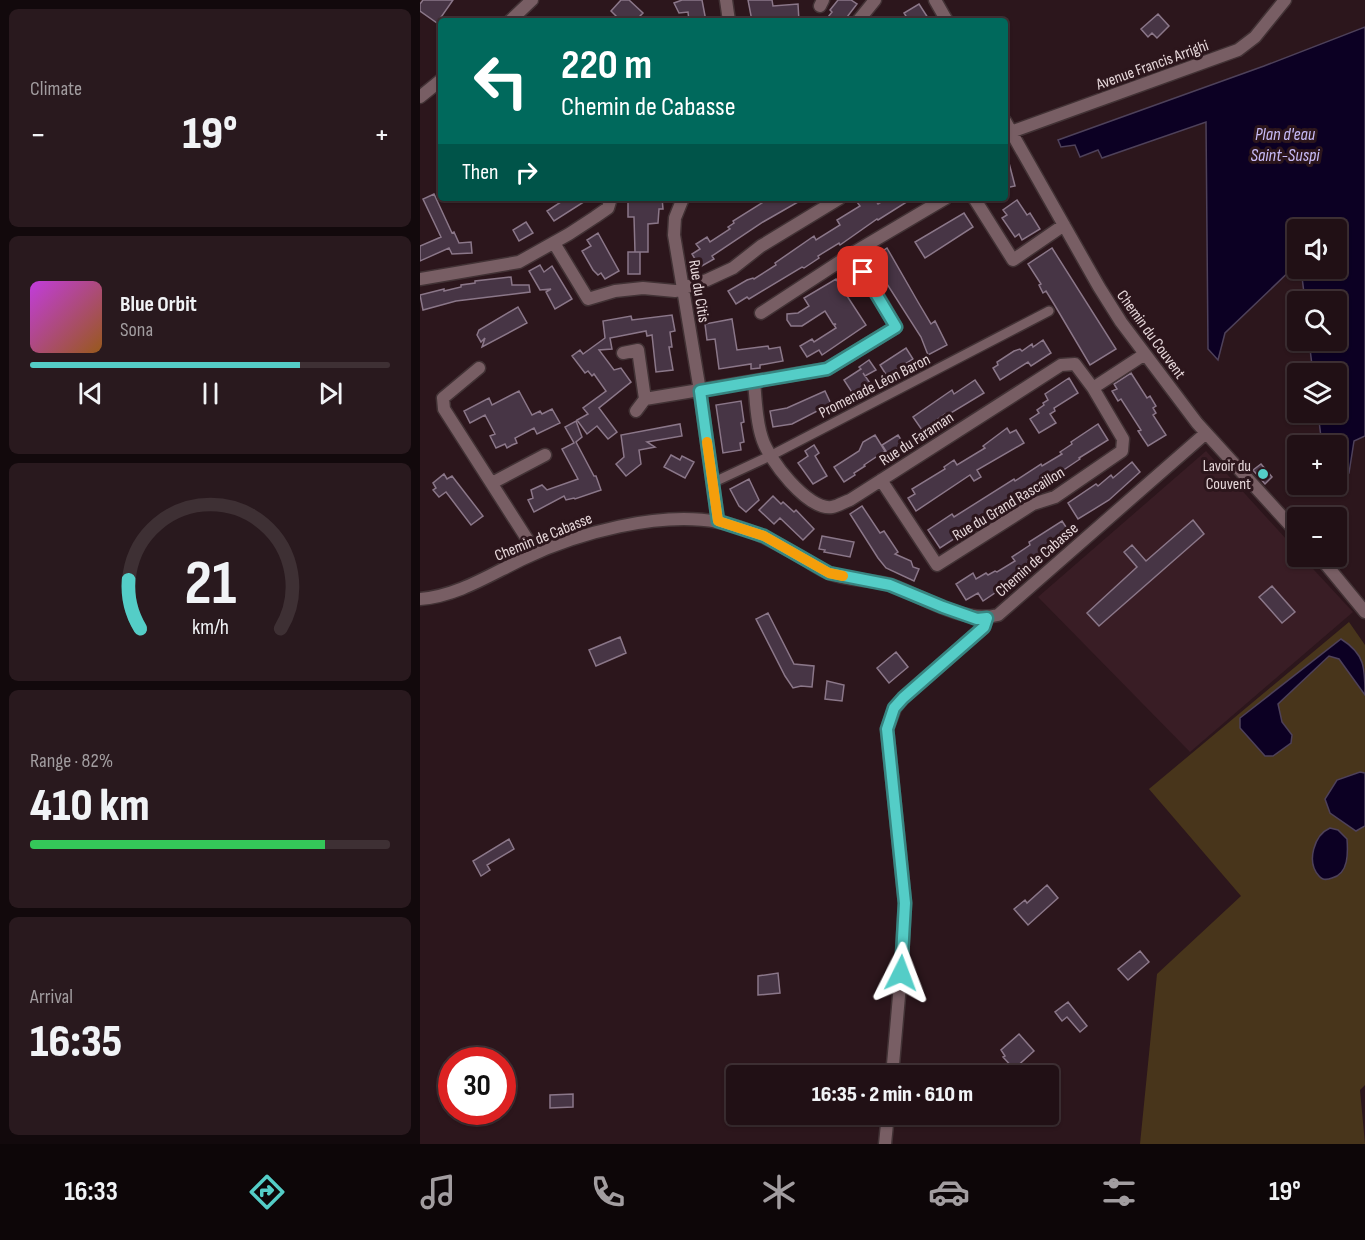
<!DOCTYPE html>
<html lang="en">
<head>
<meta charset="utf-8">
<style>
  :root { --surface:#211015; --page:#29191e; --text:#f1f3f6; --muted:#a29da0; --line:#3e3034; --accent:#54cdc7 }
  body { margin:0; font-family:"Sofia Sans Condensed",sans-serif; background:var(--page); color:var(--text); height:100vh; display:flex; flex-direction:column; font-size:22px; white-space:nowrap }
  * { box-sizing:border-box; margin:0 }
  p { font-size:20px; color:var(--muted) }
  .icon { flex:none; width:33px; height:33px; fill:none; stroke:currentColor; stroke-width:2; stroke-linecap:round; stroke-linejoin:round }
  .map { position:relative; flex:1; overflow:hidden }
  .sheet { display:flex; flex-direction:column; gap:9px; padding:9px; background:#12090c; width:420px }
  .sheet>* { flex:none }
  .banner { position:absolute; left:18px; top:18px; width:570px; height:183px; border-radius:6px; box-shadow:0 2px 4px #0004,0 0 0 2px var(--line); background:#00695c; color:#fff; overflow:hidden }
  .buttons { position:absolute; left:867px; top:219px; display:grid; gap:12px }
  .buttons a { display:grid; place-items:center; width:60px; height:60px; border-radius:6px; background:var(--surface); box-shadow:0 2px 4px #0004,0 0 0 2px var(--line); font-size:30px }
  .speed { position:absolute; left:18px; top:1047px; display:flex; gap:12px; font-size:30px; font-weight:700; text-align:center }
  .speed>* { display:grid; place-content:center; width:78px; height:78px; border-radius:50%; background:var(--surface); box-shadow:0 2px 4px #0004,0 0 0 2px var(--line); line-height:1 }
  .speed .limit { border:9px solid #d22; background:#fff; color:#111 }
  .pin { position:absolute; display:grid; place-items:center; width:51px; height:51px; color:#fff; margin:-26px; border-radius:12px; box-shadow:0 3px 9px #0006 }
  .me { position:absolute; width:66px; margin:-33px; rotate:3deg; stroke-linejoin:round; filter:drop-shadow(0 0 4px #0008) }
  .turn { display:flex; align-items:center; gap:21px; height:126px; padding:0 24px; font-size:27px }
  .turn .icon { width:78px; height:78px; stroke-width:2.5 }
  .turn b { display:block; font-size:42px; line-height:51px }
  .then { display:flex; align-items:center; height:57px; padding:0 24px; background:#0003; gap:12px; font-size:22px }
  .big { font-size:45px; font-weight:800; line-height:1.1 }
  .sheet .widget { flex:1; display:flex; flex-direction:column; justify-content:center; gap:9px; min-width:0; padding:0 21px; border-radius:9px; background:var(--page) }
  .sheet .dial { align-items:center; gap:0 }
  .dial svg { height:156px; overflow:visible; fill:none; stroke:var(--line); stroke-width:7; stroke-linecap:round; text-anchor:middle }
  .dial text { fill:var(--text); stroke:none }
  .song { display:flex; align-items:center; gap:18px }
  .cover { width:72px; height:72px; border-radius:9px; background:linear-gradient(135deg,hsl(290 70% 55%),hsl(30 70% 35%)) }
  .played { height:6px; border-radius:3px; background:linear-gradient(90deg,var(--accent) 75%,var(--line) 75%) }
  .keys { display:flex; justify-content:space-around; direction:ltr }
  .heat { display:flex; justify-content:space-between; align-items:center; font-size:33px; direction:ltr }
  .charge { height:9px; border-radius:4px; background:linear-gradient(90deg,#34c759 82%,var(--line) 0) }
  .trip { position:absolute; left:306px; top:1065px; width:333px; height:60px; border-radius:6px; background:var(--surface); box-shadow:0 2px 4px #0004,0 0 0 2px var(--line); font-weight:800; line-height:60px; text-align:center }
  .menu { display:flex; height:96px; justify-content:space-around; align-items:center; background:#0d0608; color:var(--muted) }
  .menu .icon { width:42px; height:42px }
  .menu .active { color:var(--accent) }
  .menu b { font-size:27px; color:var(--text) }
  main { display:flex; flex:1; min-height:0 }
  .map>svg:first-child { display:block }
</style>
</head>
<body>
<main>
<section class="sheet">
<div class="widget"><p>Climate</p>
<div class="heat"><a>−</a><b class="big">19°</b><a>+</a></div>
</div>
<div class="widget">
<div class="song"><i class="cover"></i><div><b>Blue Orbit</b><p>Sona</p></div></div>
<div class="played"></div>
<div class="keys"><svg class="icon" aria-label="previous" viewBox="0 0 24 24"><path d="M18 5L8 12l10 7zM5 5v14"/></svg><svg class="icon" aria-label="pause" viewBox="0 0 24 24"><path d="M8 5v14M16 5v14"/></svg><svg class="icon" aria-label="next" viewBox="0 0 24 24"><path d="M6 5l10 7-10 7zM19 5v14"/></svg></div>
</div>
<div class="widget dial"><svg viewBox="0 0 100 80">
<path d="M14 69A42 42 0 1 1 86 69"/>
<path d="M14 69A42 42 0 0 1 8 44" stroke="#54cdc7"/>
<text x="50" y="56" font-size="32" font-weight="700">21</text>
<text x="50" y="72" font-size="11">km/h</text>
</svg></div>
<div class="widget"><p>Range · 82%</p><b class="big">410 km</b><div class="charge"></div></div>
<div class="widget"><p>Arrival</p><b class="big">16:35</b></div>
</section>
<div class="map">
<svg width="945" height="1144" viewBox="0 0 945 1144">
  <rect width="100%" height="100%" fill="#2c161c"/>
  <path fill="#391d25" d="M786,451L877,551L878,556L882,557L933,612L770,752L618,597Z"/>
  <path fill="#48351b" d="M929,622L945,645V1085L940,1090L945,1144H720L737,974L821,896L729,789Z"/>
  <path fill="#0c0023" stroke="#4e415a" stroke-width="1.5" d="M945,27V436L934,441L929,473L917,471L916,446L902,445L898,413L916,412V374L893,373L889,341L916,340V302L885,301L881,269L916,268V230H878L877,264L805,333L798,360L788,349L786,122L682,158L678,150L660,157L655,145L641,147L638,140L844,66Z
    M921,639C945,654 945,668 945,695L919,659L909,656L858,704L862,722L872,735L871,743L853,756H845L820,728V718Z
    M940,772L945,773V826L936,831L910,813L905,799L917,780Z
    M910,828L918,830L927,839C928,852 929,874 912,878C907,880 902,880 899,876C886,862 894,835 910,828Z"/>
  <path fill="#473545" stroke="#8b7789" stroke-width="1.5" d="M3,0H33L17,23L0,11V4Z
    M201,0H209L223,13L215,21H201L191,11Z
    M262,0H282L286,21H269L268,12L259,13L254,3Z
    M328,0H352L353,6L378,4L379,21H332Z
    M418,0H431L437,4L424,21H414L408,17L412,12L410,10Z
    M499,4L510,21H489L484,13Z
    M738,14L749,26L737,38L732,33L728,37L721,29Z
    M585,159H588L595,186L585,188Z
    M14,194L32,233L34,232L39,243L51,242L52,253L32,254L29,248L0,261V246L21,237L3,199Z
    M139,198H170L134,221L127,211L141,202Z
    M208,198H242L243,209H239L238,223L228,224V252H215L214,217H208Z
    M350,198H385L343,222L292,256L294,259L280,267L272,254L280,249L276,244L287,237L290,242L310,229L308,227L314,223L313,221Z
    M444,198H454L458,204L468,198H493L458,220L457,219L420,245L419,243L398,256L399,258L384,268L382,267L329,299L327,297L316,304L308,291L327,280L333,278L334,279L356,265L355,263L394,236L396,240L420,225L417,220L440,206L437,202Z
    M597,200L607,215L610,213L620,229L602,240L599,234L595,237L582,218L587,215L583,210Z
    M544,213L553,227L505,258L495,242Z
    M106,222L113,233L99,241L93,230Z
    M178,233L199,271L185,279L181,273L178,275L173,270L162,251L171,246L167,240Z
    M467,248L498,302L511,324L515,321L527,345L508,355L501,337L451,259Z
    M632,248L696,349L670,365L634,304L626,291L623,293L619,285L621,284L608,264Z
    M208,252H220V274H208Z
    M120,265L124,272L132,266L152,299L135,309L126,292L131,289L120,290L109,271Z
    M91,277L92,285H109L110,292L36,301L3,310L0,295L24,289V291L41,287V285L55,283V281Z
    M416,279L446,325L402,355L399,350L387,357L380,346L392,339L394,342L416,328L414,325L416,324H413L405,311L382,326H371L367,320V314L378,313L389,306L384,298Z
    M98,307L107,323L62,347L65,338L61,342L57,335L59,330Z
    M252,315L255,331L250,332L252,347H249L253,370L236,372L232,335L227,336L226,331L190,338L192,349L179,350L194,370L201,368L211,382L179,408L197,432L188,439L177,426L167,434L157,420L168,414L163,408L186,391L174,374L172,376L168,371L165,373L152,356L160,350L163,354L185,338L183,321L211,316L212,320Z
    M312,319L317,350L348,346L349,349L360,347L363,361L340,365V368L331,369V364L299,369L295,339L287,340L285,324Z
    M623,340L631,353L611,366L608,362L580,380L573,368L578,365L577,362L594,351L600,349L602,351L612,344L613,347Z
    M486,348L493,359L467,376L460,365Z
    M449,360L456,370L445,376L443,373L450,383L433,394L424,380L441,369L439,367Z
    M711,373L727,398L730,396L736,406L733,408L736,413L733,415L746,435L728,446L718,431L721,430L701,399L698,401L692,391L697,389L694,384Z
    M649,378L658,393L634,408L635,411L630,414L636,423L619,433L610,419L619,413L617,410L624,405L623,403L628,400L625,394Z
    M555,380L564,393L526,416L525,414L502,430L493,417L532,390L534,394Z
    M99,391L112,415L120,411L122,414L132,409L140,423L117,434L114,428L95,438L97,443L92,445L87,448L85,444L76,448L70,436L75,434L65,415L50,423L44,411L69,398L72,405Z
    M405,391L411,404L372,424L353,427L350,411L367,408Z
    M321,401L324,422L321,423L324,442L320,443L321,450L303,453L296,405Z
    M156,421L162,437L156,442L174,476H176L181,490L155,499L154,498L146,500L144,496L114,512L108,500L113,498L111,490L122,485L127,490L158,479L142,449L154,443L145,427Z
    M260,424L262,436L227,442L235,447L219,450L221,464L206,476L196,464L204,457L201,435Z
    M678,424L688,440L659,458L660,459L639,473L638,471L520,548L508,530L532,514L534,517L594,479L595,481L621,464L622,466L642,454L640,452L652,444L651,442Z
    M587,428L590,433L596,430L604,443L557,470L561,477L554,481L550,475L496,511L488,498L495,494L492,489L525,469L524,467L534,460L537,465L565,448L563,446Z
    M455,435L465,451L444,465L445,466L434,473L435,475L424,482L414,467L439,451L443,442Z
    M478,435L485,446L469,456L462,445Z
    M394,445L399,453L395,456L407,476L393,484L378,463L388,456L385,451Z
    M251,455L260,460L262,456L274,462L265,478L244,467Z
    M712,462L720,472L689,500L658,519L648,503L676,484L678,486L691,475L693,478Z
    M841,464L852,477L845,484L833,470Z
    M24,474L27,479L32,476L63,516L51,525L26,492L19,497L13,490L16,488L13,483Z
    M329,479L339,500L326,512L319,506L310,489Z
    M353,496L361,504L363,502L374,512L376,510L394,529L383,540L360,518L354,524L339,510Z
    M442,506L460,533L464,531L478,552L475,554L491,561L493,567L499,569L494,581L466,568L458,558L430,514Z
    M773,520L784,534L679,626L667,613L717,567L704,552L712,545L726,561Z
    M642,521L650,533L622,551L624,554L618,557L620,560L592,577L594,580L563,601L558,593L546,600L536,584L553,573L556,579L566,573L568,575L575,571L577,572L595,561L592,557L610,545L609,542Z
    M402,536L434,542L430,557L404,552L405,550L399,549Z
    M852,586L875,612L862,623L839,597Z
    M348,613L374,664L394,666L392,687L381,686L373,688L365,676L336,619Z
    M200,637L206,653L176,666L169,650Z
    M476,652L488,667L469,683L457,668Z
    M407,681L424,685L422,701L405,699Z
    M89,839L94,849L67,865L70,870L61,876L53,861Z
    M627,885L638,898L608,925L594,909L605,900L607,903Z
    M720,951L729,962L708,980L698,969Z
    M358,973L360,993L338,995V976Z
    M648,1002L667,1026L660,1032L647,1017L642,1021L635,1012Z
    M599,1034L614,1051L594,1069L583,1057L585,1056L581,1050Z
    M153,1094V1107L130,1108V1095Z"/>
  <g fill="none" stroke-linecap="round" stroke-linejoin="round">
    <defs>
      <path id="pedestrian" d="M292,483L350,456L629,311"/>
      <path id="minor" d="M306,0L309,21
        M515,0L527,21
        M400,6L403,0
        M90,21L112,0
        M438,21L455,0
        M0,97L21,80
        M585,121L679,287L701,322L777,423L878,534
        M591,132L818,50L835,37L865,0
        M263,198L255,218L254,235L280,391L298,521
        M554,198L593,260L644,225
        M134,243L168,299L195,291L223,288L255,291L287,280L313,268L341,246L420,198
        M0,279L99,262L149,234L175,217L188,208L191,198
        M341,313L433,253
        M203,353L218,350L225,399L216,411
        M59,368L23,398L24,409L116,553
        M334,382C336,400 336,421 342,438C348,459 388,511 412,507C418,506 424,502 430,500L641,365L655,364L673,388L725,354
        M225,399L407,369L476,327L433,253L526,198
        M461,480L517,565L613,504L635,497L702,451L703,439L673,388
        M72,483L125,455
        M899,556L945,612
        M0,599C38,596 71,574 105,558C158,533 239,511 298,522C328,527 355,542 381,557C390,562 399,569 409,573C428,581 451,579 471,585C505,597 541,624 578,615L786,433
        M472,1076L481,973L485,903L467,729L475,708L483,698L564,627L567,618
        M465,1144L468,1114"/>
    </defs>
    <use href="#pedestrian" stroke="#423235" stroke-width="12"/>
    <use href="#minor" stroke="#423235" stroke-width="15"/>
    <use href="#pedestrian" stroke="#785e64" stroke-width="9"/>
    <use href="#minor" stroke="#785e64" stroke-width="12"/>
  </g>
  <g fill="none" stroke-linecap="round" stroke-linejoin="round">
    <defs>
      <path id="route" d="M443,272L476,327L407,369L280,391L298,521L344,536L409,573L470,585L523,607L557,619L567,618L564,627L483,698L474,708L467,729L485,903L481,973"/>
    </defs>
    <use href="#route" stroke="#378581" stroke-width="15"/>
    <use href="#route" stroke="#54cdc7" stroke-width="10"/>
    <path stroke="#f59e0b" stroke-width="10" d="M287,442L298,521L344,536L409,573L423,576"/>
  </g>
  <circle fill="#54cdc7" stroke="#2c161c" stroke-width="2" cx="843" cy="474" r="6"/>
  <g text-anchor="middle" stroke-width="6" stroke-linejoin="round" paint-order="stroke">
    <g font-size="16" fill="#e7d8db" stroke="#2c161c">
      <text transform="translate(732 64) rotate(-20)" y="6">Avenue Francis Arrighi</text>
      <text transform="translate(280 291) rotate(81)" y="6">Rue du Citis</text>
      <text transform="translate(732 334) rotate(54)" y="6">Chemin du Couvent</text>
      <text transform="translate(454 385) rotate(-27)" y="6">Promenade Léon Baron</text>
      <text transform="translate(496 438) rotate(-33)" y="6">Rue du Faraman</text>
      <text transform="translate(588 503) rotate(-31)" y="6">Rue du Grand Rascaillon</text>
      <text transform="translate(123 536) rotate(-22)" y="6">Chemin de Cabasse</text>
      <text transform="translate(616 559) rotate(-41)" y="6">Chemin de Cabasse</text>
    </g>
    <g font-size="16" fill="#e7d8db" stroke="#2c161c" text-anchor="end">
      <text x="831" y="471">Lavoir du<tspan x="831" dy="18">Couvent</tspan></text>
    </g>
    <g font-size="18" font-style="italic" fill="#c8bbf7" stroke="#2c161c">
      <text x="865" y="140">Plan d'eau<tspan x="865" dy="21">Saint-Suspi</tspan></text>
    </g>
  </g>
</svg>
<div class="buttons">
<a><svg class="icon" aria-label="sound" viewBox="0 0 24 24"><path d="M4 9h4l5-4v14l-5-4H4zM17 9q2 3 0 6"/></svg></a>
<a><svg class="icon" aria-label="search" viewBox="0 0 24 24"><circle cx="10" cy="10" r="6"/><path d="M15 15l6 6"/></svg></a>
<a><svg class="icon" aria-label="layers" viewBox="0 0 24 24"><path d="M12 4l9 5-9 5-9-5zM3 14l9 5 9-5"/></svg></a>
<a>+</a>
<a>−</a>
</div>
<div class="speed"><div class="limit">30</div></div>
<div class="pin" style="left:443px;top:272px;background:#d93025"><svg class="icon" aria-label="arrive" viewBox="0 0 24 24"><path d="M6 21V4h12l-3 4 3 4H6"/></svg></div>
<svg class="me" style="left:481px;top:973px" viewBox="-20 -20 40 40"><path d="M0-17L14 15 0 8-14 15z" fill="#54cdc7" stroke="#fff" stroke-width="4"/></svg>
<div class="trip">16:35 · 2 min · 610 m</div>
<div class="banner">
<div class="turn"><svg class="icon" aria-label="left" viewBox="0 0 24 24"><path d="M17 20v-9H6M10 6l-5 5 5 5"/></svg><div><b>220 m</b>Chemin de Cabasse</div></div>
<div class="then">Then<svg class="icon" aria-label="right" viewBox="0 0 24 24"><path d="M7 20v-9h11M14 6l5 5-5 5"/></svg></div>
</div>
</div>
</main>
<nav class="menu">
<b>16:33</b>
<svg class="icon active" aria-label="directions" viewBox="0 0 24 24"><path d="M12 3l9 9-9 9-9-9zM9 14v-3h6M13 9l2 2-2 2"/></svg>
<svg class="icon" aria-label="music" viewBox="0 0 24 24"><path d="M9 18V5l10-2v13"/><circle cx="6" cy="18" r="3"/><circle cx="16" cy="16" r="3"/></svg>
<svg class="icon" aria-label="phone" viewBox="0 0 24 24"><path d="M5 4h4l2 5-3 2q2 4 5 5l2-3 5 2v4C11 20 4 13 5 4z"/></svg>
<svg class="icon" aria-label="climate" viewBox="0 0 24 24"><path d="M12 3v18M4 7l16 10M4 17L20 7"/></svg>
<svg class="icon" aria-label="car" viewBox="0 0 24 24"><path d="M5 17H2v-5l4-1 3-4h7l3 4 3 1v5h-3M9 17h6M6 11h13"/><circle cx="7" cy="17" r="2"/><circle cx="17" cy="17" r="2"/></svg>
<svg class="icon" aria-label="filters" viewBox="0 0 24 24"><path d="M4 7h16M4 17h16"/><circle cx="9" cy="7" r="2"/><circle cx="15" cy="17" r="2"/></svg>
<b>19°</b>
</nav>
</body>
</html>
